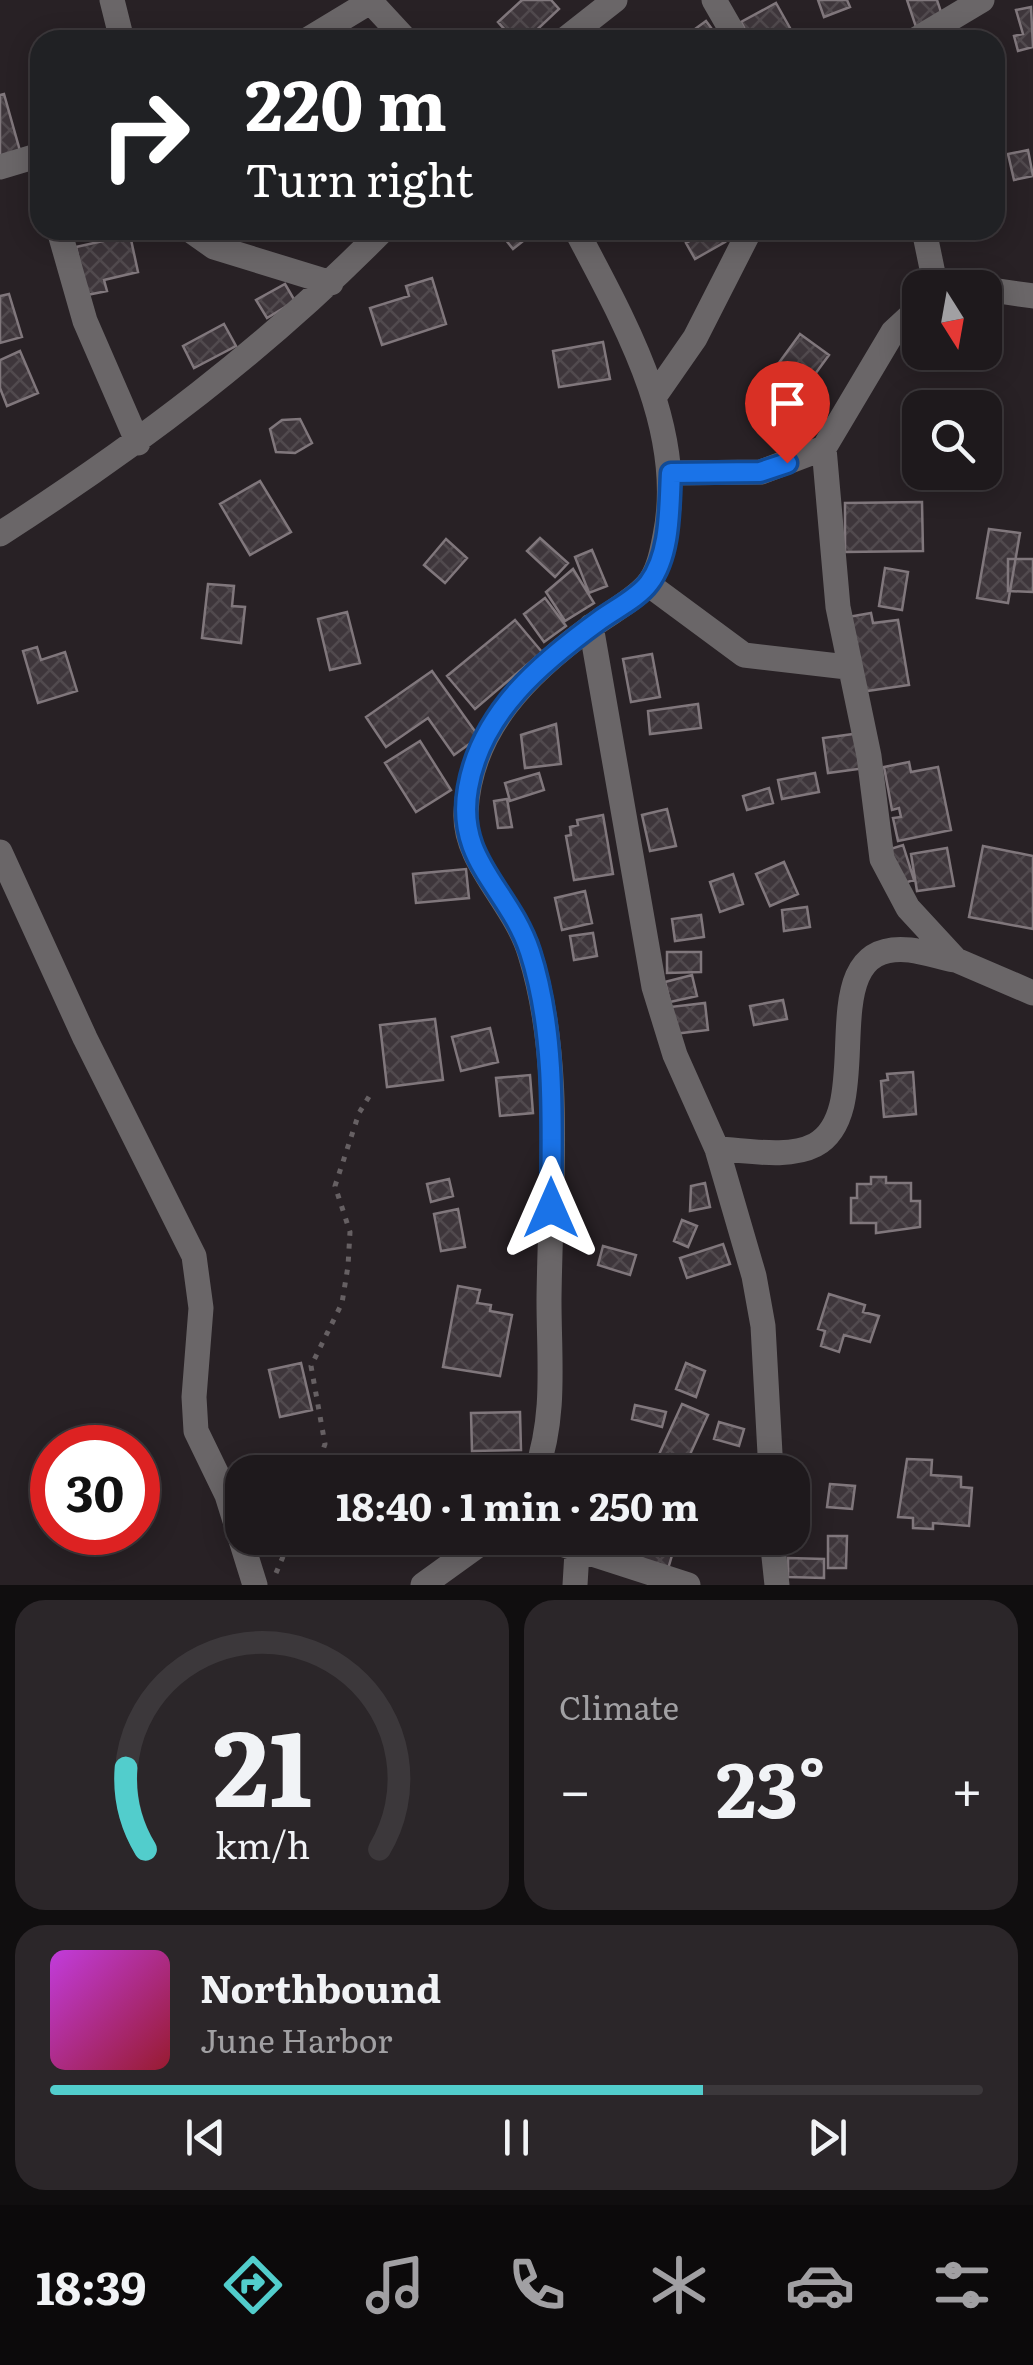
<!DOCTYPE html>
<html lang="en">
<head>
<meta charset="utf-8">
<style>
  :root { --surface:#1e191c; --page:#2b2629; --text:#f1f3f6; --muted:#a1a0a3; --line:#3c383b; --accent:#52cdcc }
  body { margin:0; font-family:Literata,serif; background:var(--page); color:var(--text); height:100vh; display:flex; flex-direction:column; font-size:38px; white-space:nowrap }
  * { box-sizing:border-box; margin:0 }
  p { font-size:32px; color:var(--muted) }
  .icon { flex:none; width:55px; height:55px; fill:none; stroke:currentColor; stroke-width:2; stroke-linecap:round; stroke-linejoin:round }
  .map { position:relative; height:1585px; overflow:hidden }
  .details { display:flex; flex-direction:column; gap:15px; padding:15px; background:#100e0f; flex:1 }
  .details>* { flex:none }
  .guide { position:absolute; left:30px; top:30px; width:975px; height:210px; border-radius:30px; box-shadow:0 5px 25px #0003,0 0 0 2px var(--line); background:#202124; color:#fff; overflow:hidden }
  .needle { width:65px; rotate:169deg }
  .buttons { position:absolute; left:902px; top:270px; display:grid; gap:20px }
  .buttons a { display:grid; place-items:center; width:100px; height:100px; border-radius:20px; background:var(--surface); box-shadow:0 5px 25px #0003,0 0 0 2px var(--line); font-size:50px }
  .speed { position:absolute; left:30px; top:1425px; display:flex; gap:20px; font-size:50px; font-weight:700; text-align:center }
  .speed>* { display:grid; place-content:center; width:130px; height:130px; border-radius:50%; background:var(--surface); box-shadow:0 5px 25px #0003,0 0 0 2px var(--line); line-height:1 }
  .speed .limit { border:15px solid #d22; background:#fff; color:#111 }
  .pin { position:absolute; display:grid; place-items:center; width:85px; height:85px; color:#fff; margin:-102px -42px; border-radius:50% 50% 50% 0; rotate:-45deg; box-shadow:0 0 10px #0007 }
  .pin .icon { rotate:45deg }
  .me { position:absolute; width:110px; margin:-55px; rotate:0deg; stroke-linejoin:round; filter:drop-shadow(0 0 8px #0008) }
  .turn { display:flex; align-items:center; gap:35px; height:210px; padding:0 50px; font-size:45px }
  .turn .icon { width:130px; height:130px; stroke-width:2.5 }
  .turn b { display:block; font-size:70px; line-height:85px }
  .big { font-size:75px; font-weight:700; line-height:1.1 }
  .details .card { flex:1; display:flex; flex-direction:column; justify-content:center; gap:15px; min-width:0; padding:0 35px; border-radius:30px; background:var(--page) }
  .details .dial { align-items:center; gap:0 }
  .dial svg { height:260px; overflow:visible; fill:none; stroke:var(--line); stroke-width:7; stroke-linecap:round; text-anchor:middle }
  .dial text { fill:var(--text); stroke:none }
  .song { display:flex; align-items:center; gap:30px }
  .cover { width:120px; height:120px; border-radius:15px; background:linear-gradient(135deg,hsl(290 70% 55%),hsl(350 70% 35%)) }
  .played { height:10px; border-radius:5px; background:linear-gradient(90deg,var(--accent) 70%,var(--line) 70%) }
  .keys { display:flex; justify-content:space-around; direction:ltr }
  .heat { display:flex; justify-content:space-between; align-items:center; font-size:55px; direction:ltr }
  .details .tiles { flex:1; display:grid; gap:15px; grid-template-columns:1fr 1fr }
  .card:last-child { grid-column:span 2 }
  .trip { position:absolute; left:225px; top:1455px; width:585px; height:100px; border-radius:30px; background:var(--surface); box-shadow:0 5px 25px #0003,0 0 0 2px var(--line); font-weight:700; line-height:100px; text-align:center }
  .menu { display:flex; height:160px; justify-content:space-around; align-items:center; background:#0c0a0b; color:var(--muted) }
  .menu .icon { width:70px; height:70px }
  .menu .on { color:var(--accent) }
  .menu b { font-size:45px; color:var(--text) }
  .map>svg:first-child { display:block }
</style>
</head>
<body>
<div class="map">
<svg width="1033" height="1585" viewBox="0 0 1033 1585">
  <defs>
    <pattern id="building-cross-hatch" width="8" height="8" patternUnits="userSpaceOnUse" patternTransform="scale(2.5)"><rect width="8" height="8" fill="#3e363b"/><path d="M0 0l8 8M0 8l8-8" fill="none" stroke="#514a4e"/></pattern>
  </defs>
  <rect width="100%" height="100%" fill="#282125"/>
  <path fill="url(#building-cross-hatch)" stroke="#80777c" stroke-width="2.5" d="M522,0H551L559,9L526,40H514L498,22Z
    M818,0H847L850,7L824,17Z
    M907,0H937L944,21L917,30Z
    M776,3L790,28L769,40H751L741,22Z
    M1031,7L1033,47L1018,51L1014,36L1023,34L1016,10Z
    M706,21L720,40H680Z
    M4,94L22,158L0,164V95Z
    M1028,150L1033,176L1014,180L1008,154Z
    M498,230H537L513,249Z
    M695,230H718L725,242L695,259L686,243L699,236Z
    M130,235L138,272L104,280L107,291L87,295L76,247Z
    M432,278L446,324L382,345L370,308L409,296L406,286Z
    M285,284L295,301L267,318L256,300Z
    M9,294L22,337L0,343V296Z
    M224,324L236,346L194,368L183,346Z
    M800,334L829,355L802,392L773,371Z
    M603,342L610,379L559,387L553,351Z
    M20,351L38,393L7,406L0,388V360Z
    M300,419L312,443L295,453L276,452L270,429L282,420Z
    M260,481L291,532L250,555L220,504Z
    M922,502L923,551L845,552V503Z
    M989,529L1020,533L1008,603L977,598Z
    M540,538L568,563L555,577L527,551Z
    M446,539L467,558L445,583L424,565Z
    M592,550L607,586L589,593L575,557Z
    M1008,559H1033V592L1008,591Z
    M885,568L908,572L902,610L879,606Z
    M573,569L594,603L565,621L546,592Z
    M208,584L234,586L232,606L245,607L241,643L202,638Z
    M545,598L566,626L544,642L524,614Z
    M347,612L360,663L330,670L318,619Z
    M871,613L873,623L898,620L909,685L860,692L848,617Z
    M515,620L542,652L475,709L447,676Z
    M37,647L41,660L65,652L77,691L38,703L23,651Z
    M652,654L660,697L631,702L623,659Z
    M432,671L479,737L454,755L428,718L386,747L366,717Z
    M698,704L701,728L650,734L648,711Z
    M556,724L561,764L525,768L521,735Z
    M861,733L866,768L828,773L823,738Z
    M420,741L451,790L416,812L385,763Z
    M909,762L911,772L938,767L951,830L898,841L893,818L901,817L899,808L892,810L884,767Z
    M539,773L544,790L510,801L505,783Z
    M815,773L819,792L782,799L778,780Z
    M769,788L773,803L747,810L743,796Z
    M507,799L512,827L498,828L494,801Z
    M667,809L676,846L650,851L642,815Z
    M603,815L613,874L574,880L566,836L571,835L570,827L578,825L577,820Z
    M903,845L914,880L895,886L884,851Z
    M983,846L1033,856V929L969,917Z
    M947,848L954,886L917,891L911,854Z
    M784,862L798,894L770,906L756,874Z
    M466,869L469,898L416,903L413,874Z
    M733,874L743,904L720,912L710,882Z
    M585,891L592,923L562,930L555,898Z
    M807,907L810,927L784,931L782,910Z
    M701,915L704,937L675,941L672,919Z
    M593,933L597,956L574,960L570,936Z
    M667,952H701V972L667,973Z
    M692,975L697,996L670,1002L665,982Z
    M783,1000L787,1019L754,1025L750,1006Z
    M705,1003L708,1030L673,1034L670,1007Z
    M435,1019L443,1080L387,1087L380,1025Z
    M490,1028L498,1062L461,1071L452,1037Z
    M913,1072L916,1114L884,1117L881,1081L888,1080L887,1074Z
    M530,1075L533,1113L500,1116L496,1078Z
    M871,1177H886V1183H911V1201H920V1227L876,1233V1223H851V1198H857V1184H871Z
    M449,1179L453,1196L431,1202L427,1184Z
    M705,1183L710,1207L690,1211L691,1186Z
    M458,1209L465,1247L441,1251L434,1214Z
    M682,1220L697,1226L688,1247L674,1241Z
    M723,1244L730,1264L687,1278L680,1258Z
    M603,1246L636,1255L630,1275L598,1265Z
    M458,1286L480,1290L477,1303L491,1305L490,1311L512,1315L500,1376L443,1367Z
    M829,1294L865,1305L863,1312L879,1316L870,1342L844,1335L839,1352L821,1346L825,1331L818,1329Z
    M301,1363L312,1410L280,1417L269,1370Z
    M686,1363L705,1371L696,1397L676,1389Z
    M682,1404L708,1415L682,1472H651Z
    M635,1405L666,1412L662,1427L632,1419Z
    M520,1412L521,1450L472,1451L471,1413Z
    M719,1422L744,1429L739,1446L714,1439Z
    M907,1459L932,1460L931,1475L961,1477V1487L972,1488L969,1526L933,1523V1529L913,1528V1518L898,1517Z
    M830,1484L855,1486L852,1509L827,1507Z
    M828,1536H847L846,1568H828Z
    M611,1538H677L668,1569L607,1551Z
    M788,1558L824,1559V1578L788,1577Z"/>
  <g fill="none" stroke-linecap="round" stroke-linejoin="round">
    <path stroke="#666063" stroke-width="5" stroke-dasharray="5 8" stroke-linecap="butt" d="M315,1472L325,1444L311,1366L342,1303L348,1266L350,1232L335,1186L359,1113L370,1095
      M276,1573L291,1538"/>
    <path stroke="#6a6668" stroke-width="25" d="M112,0L122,40
      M369,0L406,40
      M714,0L737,40
      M307,40L373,0
      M564,40L615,0
      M915,40L982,0
      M0,167L40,155
      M59,230L85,321L138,443
      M190,230L214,247L331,283
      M924,230L936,288
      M985,289L1033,296
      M654,397L695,338L750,230
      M824,448L838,607L869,756L882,859L908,908L956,960L1033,993
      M671,473L761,472L824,448L893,332L920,307
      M0,534C138,445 267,348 383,230
      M648,584L744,655L847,667
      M591,626L654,987L675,1055L717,1149L754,1276L763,1326L771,1472
      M0,852L85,1038L194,1256L201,1308L194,1397L196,1431L227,1495L255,1585
      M717,1149C746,1150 788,1159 815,1145C882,1109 805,939 910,950C925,952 940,957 955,960
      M536,1472C556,1415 549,1360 549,1300C550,1187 564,1063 530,954C515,903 463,862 466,812C470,728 529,672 592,626C609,613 633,601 647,585C658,573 662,552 665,536C687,430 624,321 576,230
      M543,1538L688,1585
      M772,1538L777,1585
      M423,1585L488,1538
      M575,1585L577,1552"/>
  </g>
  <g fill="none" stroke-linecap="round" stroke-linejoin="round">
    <defs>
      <path id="route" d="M551,1208C552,1126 556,1032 530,952C509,888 455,861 468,788C481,712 542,662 600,620C615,609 638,598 649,583C671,554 669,507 671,473L760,472L787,463"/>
    </defs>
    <use href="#route" stroke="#114b97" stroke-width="25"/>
    <use href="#route" stroke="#1a73e8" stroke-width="18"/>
  </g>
</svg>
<div class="buttons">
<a><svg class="needle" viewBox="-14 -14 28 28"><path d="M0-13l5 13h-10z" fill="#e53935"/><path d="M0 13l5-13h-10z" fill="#a1a0a3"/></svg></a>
<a><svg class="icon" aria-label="search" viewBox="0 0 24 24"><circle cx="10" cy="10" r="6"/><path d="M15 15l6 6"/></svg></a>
</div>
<div class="speed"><div class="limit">30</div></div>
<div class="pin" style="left:787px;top:463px;background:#d93025"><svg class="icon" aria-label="arrive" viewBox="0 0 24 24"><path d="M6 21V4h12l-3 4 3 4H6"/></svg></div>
<svg class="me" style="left:551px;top:1208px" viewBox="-20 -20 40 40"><path d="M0-17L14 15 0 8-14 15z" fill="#1a73e8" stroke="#fff" stroke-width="4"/></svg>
<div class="trip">18:40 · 1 min · 250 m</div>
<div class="guide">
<div class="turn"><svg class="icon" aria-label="right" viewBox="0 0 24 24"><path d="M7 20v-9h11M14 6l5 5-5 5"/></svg><div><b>220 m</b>Turn right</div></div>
</div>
</div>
<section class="details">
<div class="tiles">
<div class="card dial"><svg viewBox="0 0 100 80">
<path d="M14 69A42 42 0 1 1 86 69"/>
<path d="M14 69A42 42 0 0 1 8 44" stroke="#52cdcc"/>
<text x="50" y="56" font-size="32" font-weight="700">21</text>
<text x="50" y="72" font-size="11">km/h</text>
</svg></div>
<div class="card"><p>Climate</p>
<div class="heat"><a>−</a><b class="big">23°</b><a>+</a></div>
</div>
<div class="card">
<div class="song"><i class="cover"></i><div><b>Northbound</b><p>June Harbor</p></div></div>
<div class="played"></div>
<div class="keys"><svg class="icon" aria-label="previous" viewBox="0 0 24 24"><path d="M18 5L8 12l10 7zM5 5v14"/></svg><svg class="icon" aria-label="pause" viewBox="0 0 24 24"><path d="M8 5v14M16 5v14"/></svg><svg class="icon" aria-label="next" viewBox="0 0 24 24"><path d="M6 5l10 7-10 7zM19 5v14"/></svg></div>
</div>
</div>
</section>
<nav class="menu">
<b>18:39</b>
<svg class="icon on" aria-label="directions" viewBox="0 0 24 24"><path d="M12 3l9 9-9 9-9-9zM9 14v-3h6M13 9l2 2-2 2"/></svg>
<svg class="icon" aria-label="music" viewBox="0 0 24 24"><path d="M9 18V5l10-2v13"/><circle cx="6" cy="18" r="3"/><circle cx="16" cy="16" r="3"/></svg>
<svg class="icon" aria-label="phone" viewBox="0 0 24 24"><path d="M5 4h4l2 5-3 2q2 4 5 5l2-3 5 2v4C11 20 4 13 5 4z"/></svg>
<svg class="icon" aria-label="climate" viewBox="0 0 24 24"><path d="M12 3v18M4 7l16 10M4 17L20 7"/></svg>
<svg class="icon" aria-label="car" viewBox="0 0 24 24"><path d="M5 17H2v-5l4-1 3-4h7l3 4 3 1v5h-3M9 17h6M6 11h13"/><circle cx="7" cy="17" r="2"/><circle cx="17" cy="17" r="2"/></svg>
<svg class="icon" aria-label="filters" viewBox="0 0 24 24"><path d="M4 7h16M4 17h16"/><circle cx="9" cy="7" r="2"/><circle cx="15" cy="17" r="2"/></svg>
</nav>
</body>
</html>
